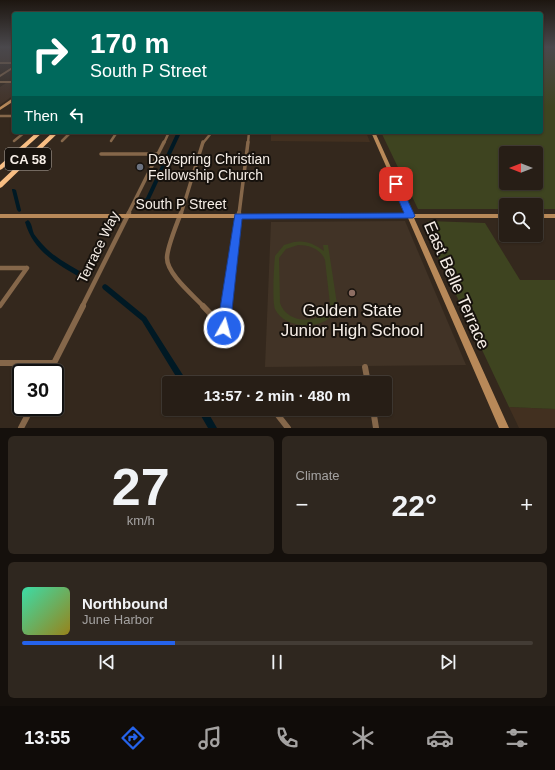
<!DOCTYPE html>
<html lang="en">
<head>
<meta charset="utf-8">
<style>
  :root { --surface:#271e16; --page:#2f271f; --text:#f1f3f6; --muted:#a4a2a1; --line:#433c35; --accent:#2563eb }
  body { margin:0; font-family:Arial,sans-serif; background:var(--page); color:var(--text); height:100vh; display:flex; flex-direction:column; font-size:15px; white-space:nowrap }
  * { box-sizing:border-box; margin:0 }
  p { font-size:13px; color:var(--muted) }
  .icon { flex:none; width:22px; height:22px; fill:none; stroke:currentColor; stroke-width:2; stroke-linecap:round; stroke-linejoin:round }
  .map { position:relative; height:428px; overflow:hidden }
  .drawer { display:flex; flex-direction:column; gap:8px; padding:8px; background:#15100c; flex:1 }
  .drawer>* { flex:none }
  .guide { position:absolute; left:12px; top:12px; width:531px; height:122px; border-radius:4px; box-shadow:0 1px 3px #0004,0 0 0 1px var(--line); background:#00695c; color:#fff; overflow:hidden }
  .needle { width:26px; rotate:270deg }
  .controls { position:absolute; left:499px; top:146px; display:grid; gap:8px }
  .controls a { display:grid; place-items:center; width:44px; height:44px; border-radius:4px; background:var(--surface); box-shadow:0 1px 3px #0004,0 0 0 1px var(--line); font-size:20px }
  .speed { position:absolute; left:12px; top:364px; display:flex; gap:8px; font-size:20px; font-weight:700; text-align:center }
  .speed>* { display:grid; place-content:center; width:52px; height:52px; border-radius:50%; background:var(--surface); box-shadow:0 1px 3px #0004,0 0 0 1px var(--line); line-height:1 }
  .speed .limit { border:2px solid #111; border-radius:6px; background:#fff; color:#111 }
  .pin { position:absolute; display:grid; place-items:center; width:34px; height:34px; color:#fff; margin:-17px; border-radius:8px; box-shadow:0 2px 6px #0006 }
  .me { position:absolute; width:44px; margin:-22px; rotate:7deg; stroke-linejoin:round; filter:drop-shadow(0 0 3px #0008) }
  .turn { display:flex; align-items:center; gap:14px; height:84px; padding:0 12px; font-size:18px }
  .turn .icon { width:52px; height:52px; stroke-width:2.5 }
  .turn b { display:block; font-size:28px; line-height:34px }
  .then { display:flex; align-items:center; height:38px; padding:0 12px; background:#0003; gap:8px; font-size:15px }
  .big { font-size:30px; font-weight:700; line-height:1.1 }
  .drawer .tile { flex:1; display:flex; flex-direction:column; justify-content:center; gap:6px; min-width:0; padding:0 14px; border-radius:6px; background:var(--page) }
  .drawer .dial { align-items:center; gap:0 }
  .dial b { font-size:52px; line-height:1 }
  .song { display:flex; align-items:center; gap:12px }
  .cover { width:48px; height:48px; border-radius:6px; background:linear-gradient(135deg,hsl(160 70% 55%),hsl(50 70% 35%)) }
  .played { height:4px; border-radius:2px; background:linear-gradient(90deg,var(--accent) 30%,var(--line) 30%) }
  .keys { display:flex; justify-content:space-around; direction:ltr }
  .heat { display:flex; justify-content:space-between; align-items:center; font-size:22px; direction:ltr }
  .drawer .tiles { flex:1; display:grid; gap:8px; grid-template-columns:1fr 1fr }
  .tile:last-child { grid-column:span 2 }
  .trip { position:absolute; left:162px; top:376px; width:230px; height:40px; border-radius:4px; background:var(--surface); box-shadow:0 1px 3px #0004,0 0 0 1px var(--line); font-weight:700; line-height:40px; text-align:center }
  .menu { display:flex; height:64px; justify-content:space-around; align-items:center; background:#100c09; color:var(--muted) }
  .menu .icon { width:28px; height:28px }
  .menu .current { color:var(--accent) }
  .menu b { font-size:18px; color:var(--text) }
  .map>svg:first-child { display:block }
</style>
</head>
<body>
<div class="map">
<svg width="555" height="428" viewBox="0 0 555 428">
  <rect width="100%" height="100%" fill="#34281d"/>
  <path fill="#423227" d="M0,47H14V62H0Z
    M6,83H14V95L0,105V87Z"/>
  <path fill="#423020" d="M271,132H366L370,142L271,141Z
    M509,407L555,409V428H519Z"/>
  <path fill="#413326" d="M405,221L466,365L265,367L271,222Z"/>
  <path fill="#3e4420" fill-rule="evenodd" d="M541,47H555V209H536V205H506V209H418L381,132H541ZM506,153H536V183H506Z
    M428,221L485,223L520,280H555V409L509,407L425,229Z
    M294,242C306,240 314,244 324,251L323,245H328L337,304C335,331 285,332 275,309C272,301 274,266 275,256L284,245ZM298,245C309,245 321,249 325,260L330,304C327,309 325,313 320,316C306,324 285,319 280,303L279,258L286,249Z"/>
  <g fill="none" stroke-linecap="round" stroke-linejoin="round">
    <path fill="#001924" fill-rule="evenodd" d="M179,132H183L180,135L150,199L144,203H140V202L146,198L176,134Z
      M12,189H14L16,190L21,210V211L19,212L17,210L12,190Z
      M28,220C32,223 32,229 34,234C37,238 40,242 44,246C56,259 73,267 88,276L89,278L88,280L86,281L84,280C58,264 34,253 25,222Z
      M105,284L107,285L146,317L188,383H180L142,321L103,289L102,287L103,285Z
      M197,409H206L217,428H208Z"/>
    <path stroke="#85674a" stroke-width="2" d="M0,63H14
      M0,76L14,67
      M0,82H14"/>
    <path stroke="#85674a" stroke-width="2.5" d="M0,116H14
      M14,141L25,132
      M62,141L71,132
      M111,141L117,132
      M164,143L169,132
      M203,143L212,132
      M248,143L249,132"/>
    <path stroke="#85674a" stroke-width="3.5" d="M101,154H158
      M128,214L164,142
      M181,214L203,142
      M239,214L248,142"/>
    <path stroke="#85674a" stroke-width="4.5" d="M181,213C177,223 167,248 167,258C167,274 193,295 204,307
      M0,268H27
      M0,306L27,268
      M82,307L129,213
      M227,307L239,213"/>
    <path stroke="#85674a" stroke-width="6" d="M203,306L224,328
      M224,328L227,306
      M0,363H54
      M365,367L368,383
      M49,373L83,306
      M252,381L254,383
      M273,409L288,428
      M373,409L376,428
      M21,428L32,407"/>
    <path fill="#b88959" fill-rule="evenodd" d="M13,98H14V101L0,110V107Z
      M371,132H375L412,214H506V218H414L509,428H499L408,218H0V214H407Z
      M536,214H555V218H536Z"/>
    <path fill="#f8be83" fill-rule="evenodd" d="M37,132H43L2,169L0,170V165Z
      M53,132H59L2,187L0,188V182Z"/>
  </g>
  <linearGradient id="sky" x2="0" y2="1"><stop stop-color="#1d1610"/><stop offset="0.44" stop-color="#4a484c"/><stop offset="1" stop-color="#4a484c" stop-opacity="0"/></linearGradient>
  <rect width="555" height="107" fill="url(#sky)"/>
  <path fill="#2563eb" stroke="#184099" d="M396,181L400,184L415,216L413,218L242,219L230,328L228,332L224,334L219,332L217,328L235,214L404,213L392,184Z"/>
  <circle fill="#6b7280" stroke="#17120d" stroke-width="1.5" cx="140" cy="167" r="4"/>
  <circle fill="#8d6e63" stroke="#17120d" stroke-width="1.5" cx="352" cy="293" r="4"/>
  <g text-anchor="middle" stroke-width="4" stroke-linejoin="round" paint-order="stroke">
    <rect fill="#17120d" stroke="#b3aca6" stroke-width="1" x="5" y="148" width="46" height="22" rx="3"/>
    <g font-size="13" font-weight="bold" fill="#f6eee7">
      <text x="28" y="164">CA 58</text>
    </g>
    <g font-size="14" fill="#f6eee7" stroke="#17120d" text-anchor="start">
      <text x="148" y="164">Dayspring Christian<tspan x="148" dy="16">Fellowship Church</tspan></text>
    </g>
    <g font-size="14" fill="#f6eee7" stroke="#17120d">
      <text x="181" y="209">South P Street</text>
      <text transform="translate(98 247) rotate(-64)" y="5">Terrace Way</text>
    </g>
    <g font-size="17" fill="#f6eee7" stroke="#17120d">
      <text transform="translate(457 285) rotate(66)" y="6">East Belle Terrace</text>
    </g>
    <g font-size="17" fill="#f6eee7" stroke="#17120d">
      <text x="352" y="316">Golden State<tspan x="352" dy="20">Junior High School</tspan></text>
    </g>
  </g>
</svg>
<div class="controls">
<a><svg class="needle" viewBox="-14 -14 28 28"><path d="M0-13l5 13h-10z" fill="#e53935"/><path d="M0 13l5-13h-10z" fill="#a4a2a1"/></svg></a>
<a><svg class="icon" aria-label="search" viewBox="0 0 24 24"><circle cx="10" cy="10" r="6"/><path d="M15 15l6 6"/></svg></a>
</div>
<div class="speed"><div class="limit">30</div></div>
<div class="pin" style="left:396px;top:184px;background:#d93025"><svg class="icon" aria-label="arrive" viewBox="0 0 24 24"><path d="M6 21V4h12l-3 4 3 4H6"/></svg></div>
<svg class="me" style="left:224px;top:328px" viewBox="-20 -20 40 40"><circle r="17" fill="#2563eb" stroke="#fff" stroke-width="3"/><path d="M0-11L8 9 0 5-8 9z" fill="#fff"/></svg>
<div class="trip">13:57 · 2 min · 480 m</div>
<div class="guide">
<div class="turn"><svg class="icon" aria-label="right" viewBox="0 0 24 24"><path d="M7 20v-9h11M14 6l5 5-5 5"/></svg><div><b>170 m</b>South P Street</div></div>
<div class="then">Then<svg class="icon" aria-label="left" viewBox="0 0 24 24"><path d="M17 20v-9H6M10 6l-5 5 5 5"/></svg></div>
</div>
</div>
<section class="drawer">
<div class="tiles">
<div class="tile dial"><b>27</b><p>km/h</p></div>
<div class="tile"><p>Climate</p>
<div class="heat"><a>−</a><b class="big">22°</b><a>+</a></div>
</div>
<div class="tile">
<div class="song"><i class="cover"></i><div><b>Northbound</b><p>June Harbor</p></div></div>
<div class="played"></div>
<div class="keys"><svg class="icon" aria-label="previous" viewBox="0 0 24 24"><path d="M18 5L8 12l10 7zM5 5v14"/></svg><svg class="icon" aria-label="pause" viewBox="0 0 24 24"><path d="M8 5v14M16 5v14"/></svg><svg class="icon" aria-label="next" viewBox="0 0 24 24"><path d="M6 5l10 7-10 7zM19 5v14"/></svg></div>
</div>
</div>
</section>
<nav class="menu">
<b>13:55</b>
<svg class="icon current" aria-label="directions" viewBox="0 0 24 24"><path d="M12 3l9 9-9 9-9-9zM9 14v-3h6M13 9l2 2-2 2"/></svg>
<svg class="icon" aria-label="music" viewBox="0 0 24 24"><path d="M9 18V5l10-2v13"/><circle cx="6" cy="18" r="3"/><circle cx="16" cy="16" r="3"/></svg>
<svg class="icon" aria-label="phone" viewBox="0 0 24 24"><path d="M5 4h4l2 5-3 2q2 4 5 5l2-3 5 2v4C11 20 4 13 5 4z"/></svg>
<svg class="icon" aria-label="climate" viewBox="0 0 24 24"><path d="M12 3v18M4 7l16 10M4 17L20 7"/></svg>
<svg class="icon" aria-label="car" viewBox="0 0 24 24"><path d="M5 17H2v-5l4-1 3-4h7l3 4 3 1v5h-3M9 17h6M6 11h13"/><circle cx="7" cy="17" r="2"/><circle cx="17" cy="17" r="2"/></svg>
<svg class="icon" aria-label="filters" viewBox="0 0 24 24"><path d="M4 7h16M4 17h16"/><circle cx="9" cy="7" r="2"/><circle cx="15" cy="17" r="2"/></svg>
</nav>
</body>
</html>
